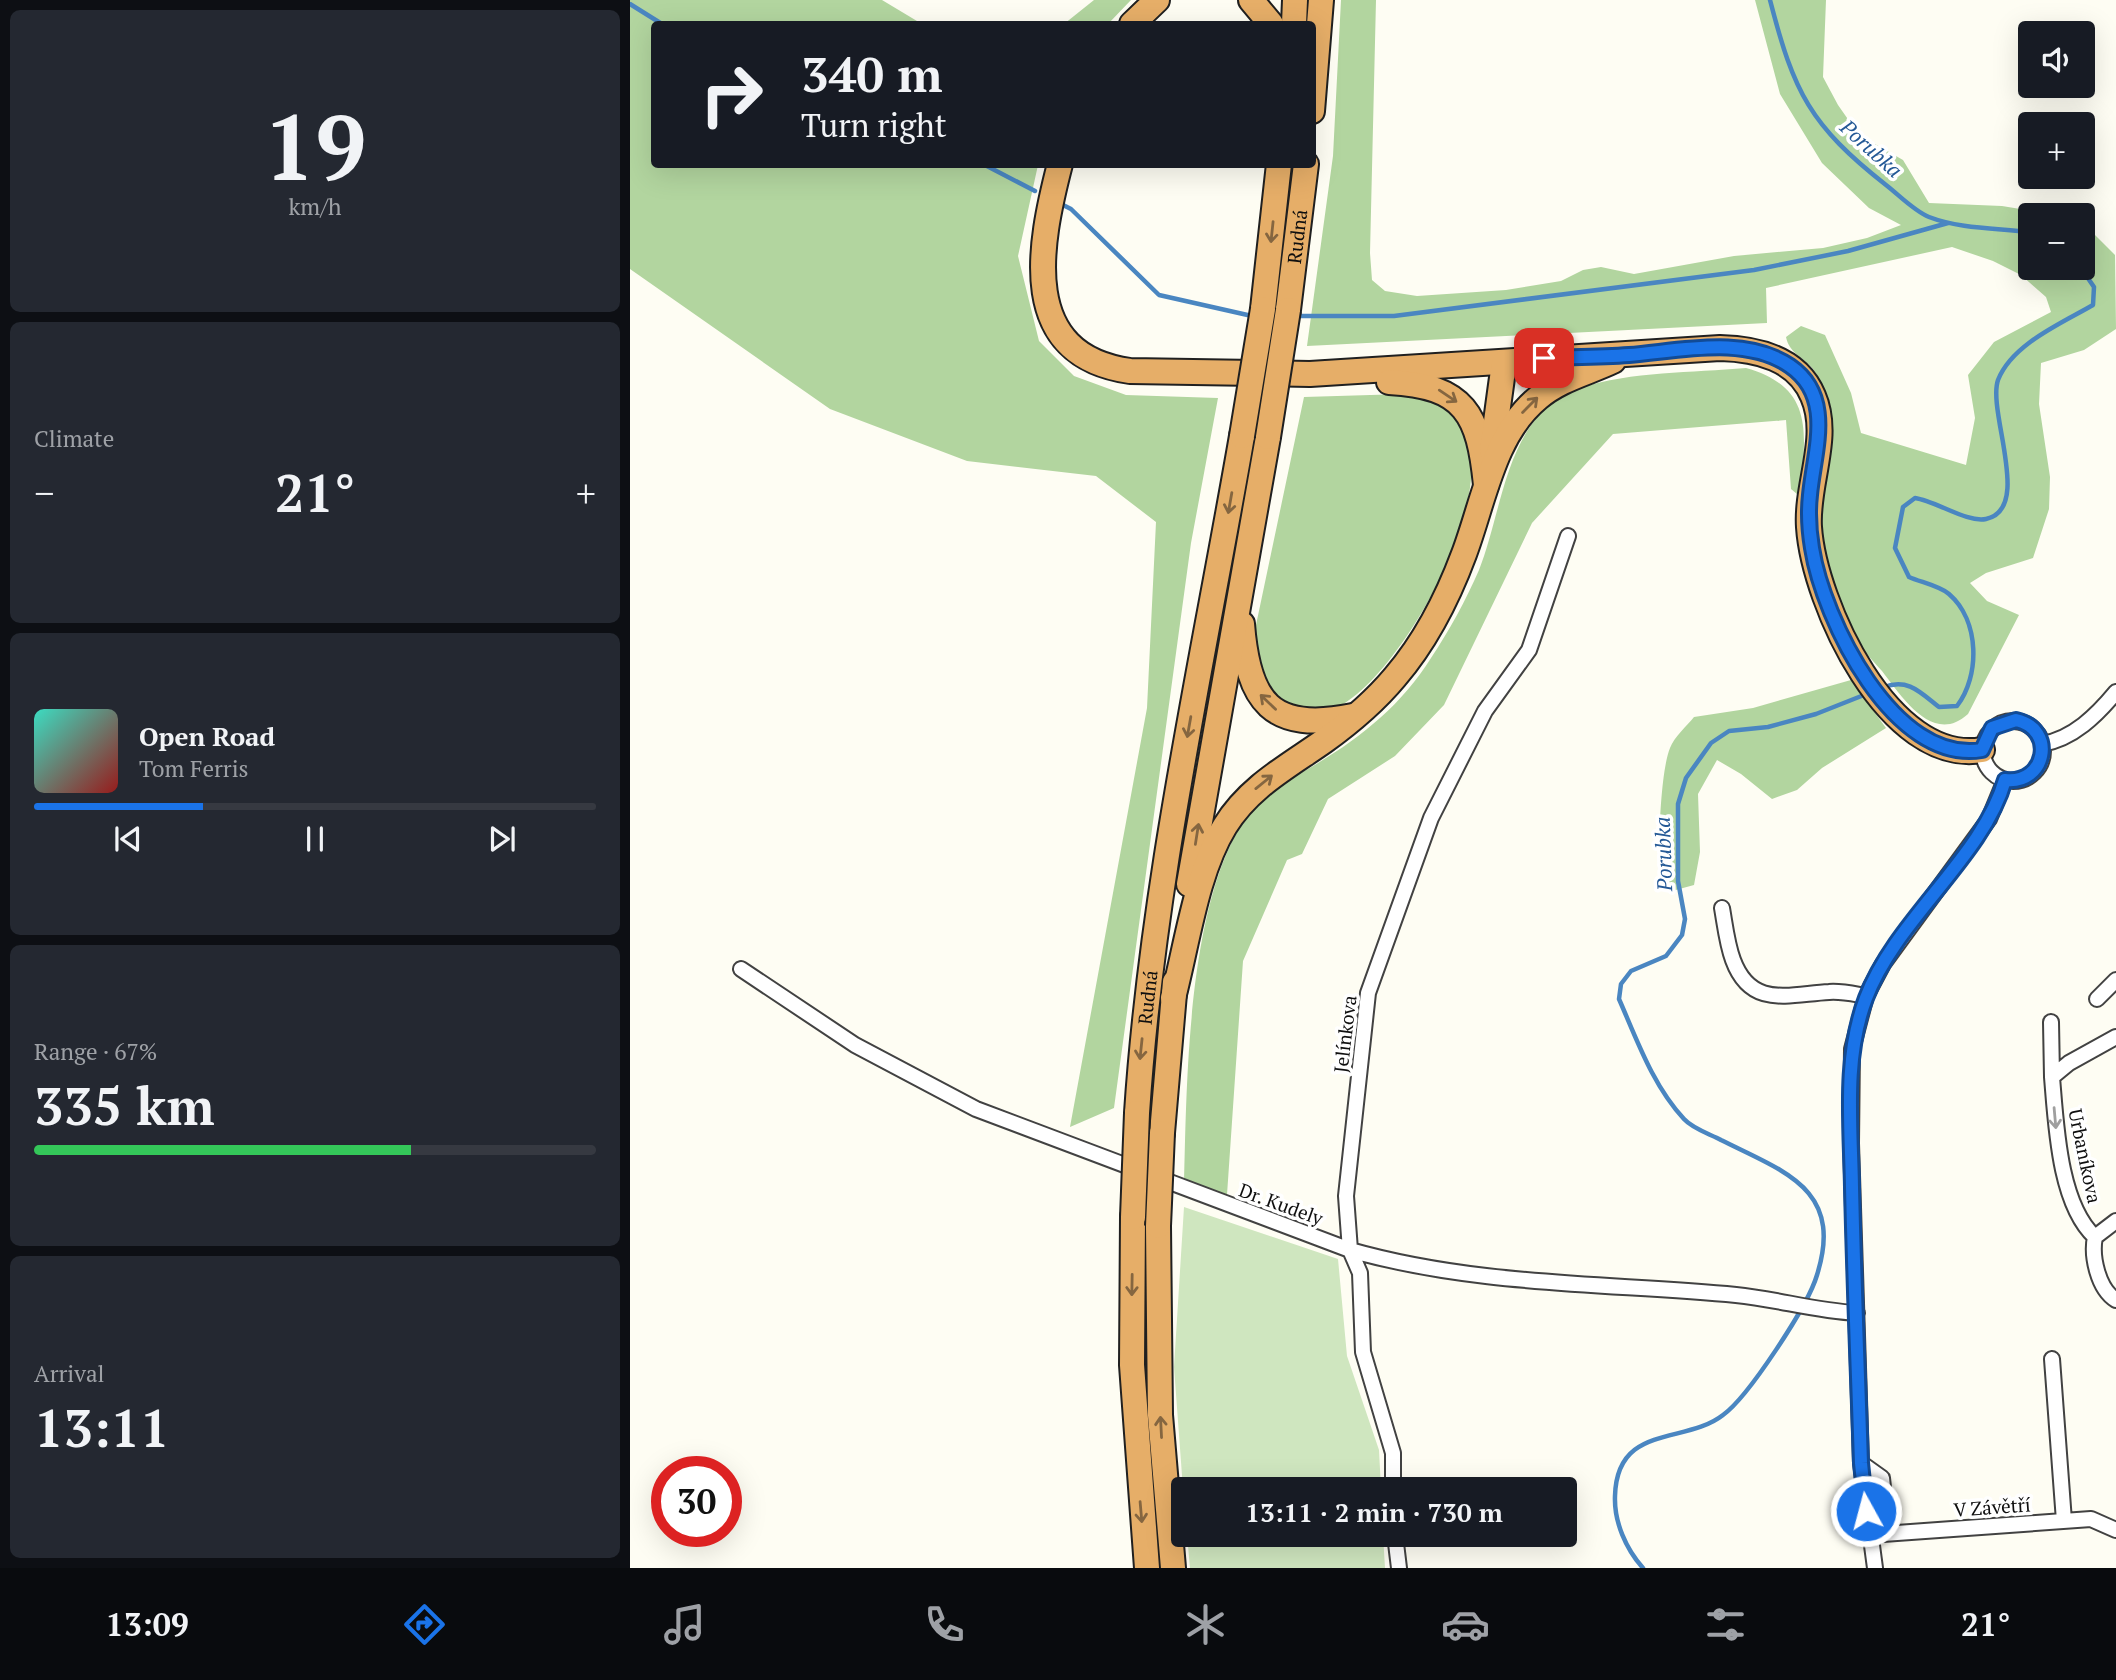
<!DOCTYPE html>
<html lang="en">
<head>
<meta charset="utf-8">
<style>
  :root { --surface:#171b24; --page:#242831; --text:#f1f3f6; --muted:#9ea1a6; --line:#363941; --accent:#1a73e8 }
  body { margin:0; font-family:"PT Serif",serif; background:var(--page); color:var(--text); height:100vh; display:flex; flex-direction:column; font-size:26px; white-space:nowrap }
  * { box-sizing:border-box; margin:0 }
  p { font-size:23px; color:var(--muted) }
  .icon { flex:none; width:38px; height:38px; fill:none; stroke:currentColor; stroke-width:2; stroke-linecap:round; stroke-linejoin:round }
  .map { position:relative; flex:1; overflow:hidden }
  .panel { display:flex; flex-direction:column; gap:10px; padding:10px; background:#0d0f14; width:630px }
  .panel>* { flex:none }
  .banner { position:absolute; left:21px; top:21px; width:665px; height:147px; border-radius:7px; box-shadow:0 7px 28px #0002; background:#171b24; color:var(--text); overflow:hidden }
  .buttons { position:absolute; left:1388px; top:21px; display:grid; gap:14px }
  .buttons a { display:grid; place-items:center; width:77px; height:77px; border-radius:7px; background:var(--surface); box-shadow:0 7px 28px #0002; font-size:35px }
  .speed { position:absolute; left:21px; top:1456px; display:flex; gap:14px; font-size:35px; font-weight:700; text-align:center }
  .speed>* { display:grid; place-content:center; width:91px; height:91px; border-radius:50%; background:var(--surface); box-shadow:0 7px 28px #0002; line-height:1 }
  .speed .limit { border:10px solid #d22; background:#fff; color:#111 }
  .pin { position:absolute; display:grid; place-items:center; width:60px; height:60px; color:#fff; margin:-30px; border-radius:14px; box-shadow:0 4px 10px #0006 }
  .me { position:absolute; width:77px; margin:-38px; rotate:353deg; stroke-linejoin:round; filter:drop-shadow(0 0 5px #0008) }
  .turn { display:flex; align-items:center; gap:24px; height:147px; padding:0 35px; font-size:32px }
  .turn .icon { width:91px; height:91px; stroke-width:2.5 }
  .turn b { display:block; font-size:49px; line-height:60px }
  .big { font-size:52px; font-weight:600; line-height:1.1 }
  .panel .widget { flex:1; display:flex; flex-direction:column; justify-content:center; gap:10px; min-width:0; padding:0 24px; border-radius:10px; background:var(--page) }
  .panel .dial { align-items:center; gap:0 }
  .dial b { font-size:91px; line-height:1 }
  .song { display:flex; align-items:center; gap:21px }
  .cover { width:84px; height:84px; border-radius:10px; background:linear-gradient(135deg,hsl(170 70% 55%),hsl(0 70% 35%)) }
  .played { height:7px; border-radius:4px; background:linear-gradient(90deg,var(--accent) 30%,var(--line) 30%) }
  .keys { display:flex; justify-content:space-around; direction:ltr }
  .heat { display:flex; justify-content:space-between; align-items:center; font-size:38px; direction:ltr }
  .charge { height:10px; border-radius:5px; background:linear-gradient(90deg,#34c759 67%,var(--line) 0) }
  .trip { position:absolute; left:541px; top:1477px; width:406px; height:70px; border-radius:7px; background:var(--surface); box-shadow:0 7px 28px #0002; font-weight:600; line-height:70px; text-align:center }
  .dock { display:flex; height:112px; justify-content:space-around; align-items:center; background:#090b0e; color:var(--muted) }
  .dock .icon { width:49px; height:49px }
  .dock .on { color:var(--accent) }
  .dock b { font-size:32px; color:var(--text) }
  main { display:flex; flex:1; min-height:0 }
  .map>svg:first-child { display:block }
</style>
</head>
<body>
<main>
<section class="panel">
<div class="widget dial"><b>19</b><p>km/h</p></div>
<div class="widget"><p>Climate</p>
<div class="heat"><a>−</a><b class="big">21°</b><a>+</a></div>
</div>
<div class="widget">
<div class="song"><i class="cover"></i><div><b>Open Road</b><p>Tom Ferris</p></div></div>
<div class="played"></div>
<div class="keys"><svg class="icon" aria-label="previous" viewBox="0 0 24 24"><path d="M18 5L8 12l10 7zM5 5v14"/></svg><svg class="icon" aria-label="pause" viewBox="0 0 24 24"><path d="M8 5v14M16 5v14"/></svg><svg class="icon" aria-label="next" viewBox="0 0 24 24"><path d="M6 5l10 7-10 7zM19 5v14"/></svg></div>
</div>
<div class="widget"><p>Range · 67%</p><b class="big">335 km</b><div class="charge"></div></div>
<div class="widget"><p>Arrival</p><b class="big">13:11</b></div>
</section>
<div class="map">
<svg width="1486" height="1568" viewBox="0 0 1486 1568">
  <rect width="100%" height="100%" fill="#fefdf3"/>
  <path fill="#cfe6bf" d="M554,1207L708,1259L717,1356L749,1450L751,1489H553L544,1367Z
    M557,1535H753L755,1568H560Z"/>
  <path fill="#b2d59f" d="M0,0H252L292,24H24V164L408,165L388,256L409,341L444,376L496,395L588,398L561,543L484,1108L440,1127L517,708L526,522L466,476L337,461L200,409L0,269Z
    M464,0H501L478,24H434Z
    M711,0H746L740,253L742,280L755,291L787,296L876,290L931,281L953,270L971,267L1004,274L1104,256L1193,248L1237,238L1271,225L1239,208L1192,163L1150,94L1125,0H1196L1193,77L1208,105L1229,135L1273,160L1299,203L1372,206L1426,215H1400V268H1452L1453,223L1485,255L1486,329L1454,350L1411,363L1409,404L1420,477L1419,509L1403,558L1356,573L1340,583L1357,601L1389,615L1338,714C1303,746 1272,697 1252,671C1243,661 1232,650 1226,637C1210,607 1197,569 1192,536C1186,497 1207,452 1201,419C1198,403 1193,382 1183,369C1173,357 1159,353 1156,337L1171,326L1195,335L1221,393L1231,433L1336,465L1345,418L1338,375L1364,342L1421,312L1416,297L1391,275L1363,261L1322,247L1136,288L1137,323L677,346L703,156Z
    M1116,368C1183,387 1176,430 1171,488L1167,494L1161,489L1156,420L983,434L902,523L814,705L765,756L698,799L672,854L657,860L613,961L597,1195L554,1183C557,1080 556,859 640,791C654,780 673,773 688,763C733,736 773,703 801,658C819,631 836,600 849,570C874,507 876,413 950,388C1002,371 1062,373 1116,368Z
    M774,394C794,398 818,401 830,420C876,489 776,665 715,703C694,716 660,716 642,695C629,679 624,644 626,625L674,397Z
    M1221,680L1256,728L1192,768L1167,790L1142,799L1111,774L1087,760L1068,794L1070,852L1064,885L1042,891L1031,886C1027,859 1030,772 1040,748C1044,737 1057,726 1064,717L1123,708Z"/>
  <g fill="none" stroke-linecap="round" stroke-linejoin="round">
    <path stroke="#4a86c1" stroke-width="4.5" d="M1140,0C1164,93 1180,125 1256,185C1269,195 1284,211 1299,217C1330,229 1367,228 1400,232
      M0,4L32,24
      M353,164L405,191
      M429,203L441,209L529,295L622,316
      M666,316H764L1124,270L1218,251L1318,223
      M1254,687C1278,678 1290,692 1309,707L1327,706C1350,676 1350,621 1319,594C1310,586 1290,582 1279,577L1265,548L1273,507L1285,498C1306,501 1337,523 1356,519C1403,509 1357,412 1368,380C1382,344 1432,323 1463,305L1464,287L1451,268
      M1013,1568C996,1549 984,1522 985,1496C987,1423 1055,1445 1093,1415C1118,1397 1178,1306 1187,1275C1214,1189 1155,1172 1091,1140C1080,1134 1063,1129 1054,1119C1023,1086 1007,1040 989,999L991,984L1001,971L1036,956L1052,935L1055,919L1048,881V804L1056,778L1081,743L1099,731L1138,727L1186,714L1239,693"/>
    <defs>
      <path id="street" d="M1353 751a30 30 0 1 1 60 0a30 30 0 1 1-60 0Z
        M1412,744C1443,739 1467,715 1486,692
        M1092,908C1095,925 1097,944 1103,960C1121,1009 1159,994 1199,992C1212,991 1224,994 1236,996
        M111,969L225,1045L346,1109L720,1250C846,1286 976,1283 1106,1295C1147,1299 1185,1311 1227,1313
        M1467,999L1486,980
        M1421,1022L1422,1077
        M1486,1037L1439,1063L1422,1077C1426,1124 1429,1204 1465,1237C1461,1256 1468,1289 1486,1300
        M1465,1237L1486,1221
        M1422,1359L1434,1521
        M1231,1463L1252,1478L1258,1533
        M763,1489V1453L733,1352L730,1273L720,1250L716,1196L738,993L801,818L855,711L899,650L938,536
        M765,1535L769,1568
        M1239,1535L1461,1519L1486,1530
        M1245,1568L1231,1463L1221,1143L1222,1049L1236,996L1253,964L1359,819L1375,780"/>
      <g id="highway">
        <path d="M621,0L641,24"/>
        <path d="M502,24L527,0"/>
        <path d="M664,24L665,0"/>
        <path d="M682,111L691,0"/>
        <path d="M430,164C409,245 387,355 500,371L680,374L1090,348C1127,349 1167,358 1183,396C1201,437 1176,484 1179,527C1184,603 1259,766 1352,750"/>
        <path d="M633,309L649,164"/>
        <path id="s1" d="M658,310L676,164"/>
        <path d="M759,382C835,386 849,414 856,485"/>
        <path d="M862,451L874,363"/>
        <path d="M612,624C618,702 641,733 723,716"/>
        <path d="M559,884L638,437"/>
        <path d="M543,998C557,945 566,873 595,826C619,787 657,767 694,741C719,723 745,701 765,677C795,642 818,597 834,554C854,501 863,435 908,398C930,379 958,373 983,361"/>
        <path id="s2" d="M507,1113C522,885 573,661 612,436"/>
        <path d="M532,1133L545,982"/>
        <path d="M503,1217L502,1365L517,1568"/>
        <path d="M528,1226L530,1415L543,1568"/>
      </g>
    </defs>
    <use href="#street" stroke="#424242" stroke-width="18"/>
    <use href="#highway" stroke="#202020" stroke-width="28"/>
    <use href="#street" stroke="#fff" stroke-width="14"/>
    <use href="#highway" stroke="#e6ae68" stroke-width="24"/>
    <defs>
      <path id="highway-bridge" d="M612,436L633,309
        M638,437L658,310
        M503,1217L507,1113
        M528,1226L532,1133"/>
    </defs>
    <use href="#highway-bridge" stroke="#202020" stroke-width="28" stroke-linecap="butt"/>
    <use href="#highway-bridge" stroke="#e6ae68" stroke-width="24"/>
  </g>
  <defs><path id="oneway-shaft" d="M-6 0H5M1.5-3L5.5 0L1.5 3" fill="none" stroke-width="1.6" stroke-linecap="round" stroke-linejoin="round" transform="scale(1.75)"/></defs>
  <g stroke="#856640">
    <use href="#oneway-shaft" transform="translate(642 232) rotate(96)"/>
    <use href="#oneway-shaft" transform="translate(818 396) rotate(34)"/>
    <use href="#oneway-shaft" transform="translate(900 405) rotate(-45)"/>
    <use href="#oneway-shaft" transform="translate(600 503) rotate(100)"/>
    <use href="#oneway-shaft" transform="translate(638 702) rotate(-136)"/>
    <use href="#oneway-shaft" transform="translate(559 727) rotate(100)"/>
    <use href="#oneway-shaft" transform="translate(634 782) rotate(-39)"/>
    <use href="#oneway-shaft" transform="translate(567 834) rotate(-81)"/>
    <use href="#oneway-shaft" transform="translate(511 1049) rotate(96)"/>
    <use href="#oneway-shaft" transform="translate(502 1285) rotate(91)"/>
    <use href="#oneway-shaft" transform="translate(531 1427) rotate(-93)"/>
    <use href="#oneway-shaft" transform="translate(511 1512) rotate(85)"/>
  </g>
  <use stroke="#9f9f9f" href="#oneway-shaft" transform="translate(1425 1118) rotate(85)"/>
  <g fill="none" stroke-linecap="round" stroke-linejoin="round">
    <defs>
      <path id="route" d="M914,358C942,357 971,357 999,355C1050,351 1115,335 1160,366C1205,397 1184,451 1180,495C1178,513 1179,530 1182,548C1193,619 1264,765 1352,750L1362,728L1386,720C1427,729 1416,785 1375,780C1353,857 1266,919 1236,998C1213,1058 1221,1125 1222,1187C1224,1279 1228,1371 1231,1463L1236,1511"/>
    </defs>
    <use href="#route" stroke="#114b97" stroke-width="18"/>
    <use href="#route" stroke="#1a73e8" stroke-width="12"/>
  </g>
  <g text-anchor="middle" stroke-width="7" stroke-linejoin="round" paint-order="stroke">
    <g font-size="19" fill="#0f0f0f" stroke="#fff">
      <text dy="7" stroke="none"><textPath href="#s1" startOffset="74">Rudná</textPath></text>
      <text dy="7" stroke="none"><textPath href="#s2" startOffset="116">Rudná</textPath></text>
      <text transform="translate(715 1034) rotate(-83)" y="7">Jelínkova</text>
      <text transform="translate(1455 1156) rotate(78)" y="7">Urbaníkova</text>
      <text transform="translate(651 1204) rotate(20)" y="7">Dr. Kudely</text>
      <text transform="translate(1362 1507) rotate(-4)" y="7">V Závětří</text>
    </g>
    <g font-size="21" font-style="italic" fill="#245996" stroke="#fff">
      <text transform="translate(1241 149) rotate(42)" y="7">Porubka</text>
      <text transform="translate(1034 854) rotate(-92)" y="7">Porubka</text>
    </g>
  </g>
</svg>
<div class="buttons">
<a><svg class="icon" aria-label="sound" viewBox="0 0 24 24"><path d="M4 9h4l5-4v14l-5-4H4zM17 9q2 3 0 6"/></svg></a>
<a>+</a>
<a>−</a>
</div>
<div class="speed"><div class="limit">30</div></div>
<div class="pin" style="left:914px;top:358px;background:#d93025"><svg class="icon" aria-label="arrive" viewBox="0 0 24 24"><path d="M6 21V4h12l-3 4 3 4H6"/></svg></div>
<svg class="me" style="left:1236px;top:1511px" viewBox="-20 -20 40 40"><circle r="17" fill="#1a73e8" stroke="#fff" stroke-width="3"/><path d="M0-11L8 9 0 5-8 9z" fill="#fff"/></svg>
<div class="trip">13:11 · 2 min · 730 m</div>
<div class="banner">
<div class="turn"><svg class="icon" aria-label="right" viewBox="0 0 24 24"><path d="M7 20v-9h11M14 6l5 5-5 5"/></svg><div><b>340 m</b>Turn right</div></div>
</div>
</div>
</main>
<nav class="dock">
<b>13:09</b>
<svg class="icon on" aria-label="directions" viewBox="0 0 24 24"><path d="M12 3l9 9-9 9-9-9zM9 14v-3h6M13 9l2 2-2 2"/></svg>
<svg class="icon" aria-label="music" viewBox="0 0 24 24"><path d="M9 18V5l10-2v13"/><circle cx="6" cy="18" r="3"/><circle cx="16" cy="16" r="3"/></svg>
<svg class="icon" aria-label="phone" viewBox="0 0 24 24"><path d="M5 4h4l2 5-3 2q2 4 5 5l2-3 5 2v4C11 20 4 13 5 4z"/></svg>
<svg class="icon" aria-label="climate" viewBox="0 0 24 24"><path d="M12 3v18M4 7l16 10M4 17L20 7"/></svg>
<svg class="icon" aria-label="car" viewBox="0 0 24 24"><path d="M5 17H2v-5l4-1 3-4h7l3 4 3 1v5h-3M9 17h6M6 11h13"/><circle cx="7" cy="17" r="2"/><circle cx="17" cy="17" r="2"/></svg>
<svg class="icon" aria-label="filters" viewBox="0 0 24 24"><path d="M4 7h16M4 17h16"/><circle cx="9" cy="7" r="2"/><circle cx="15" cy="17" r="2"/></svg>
<b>21°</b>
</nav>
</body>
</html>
